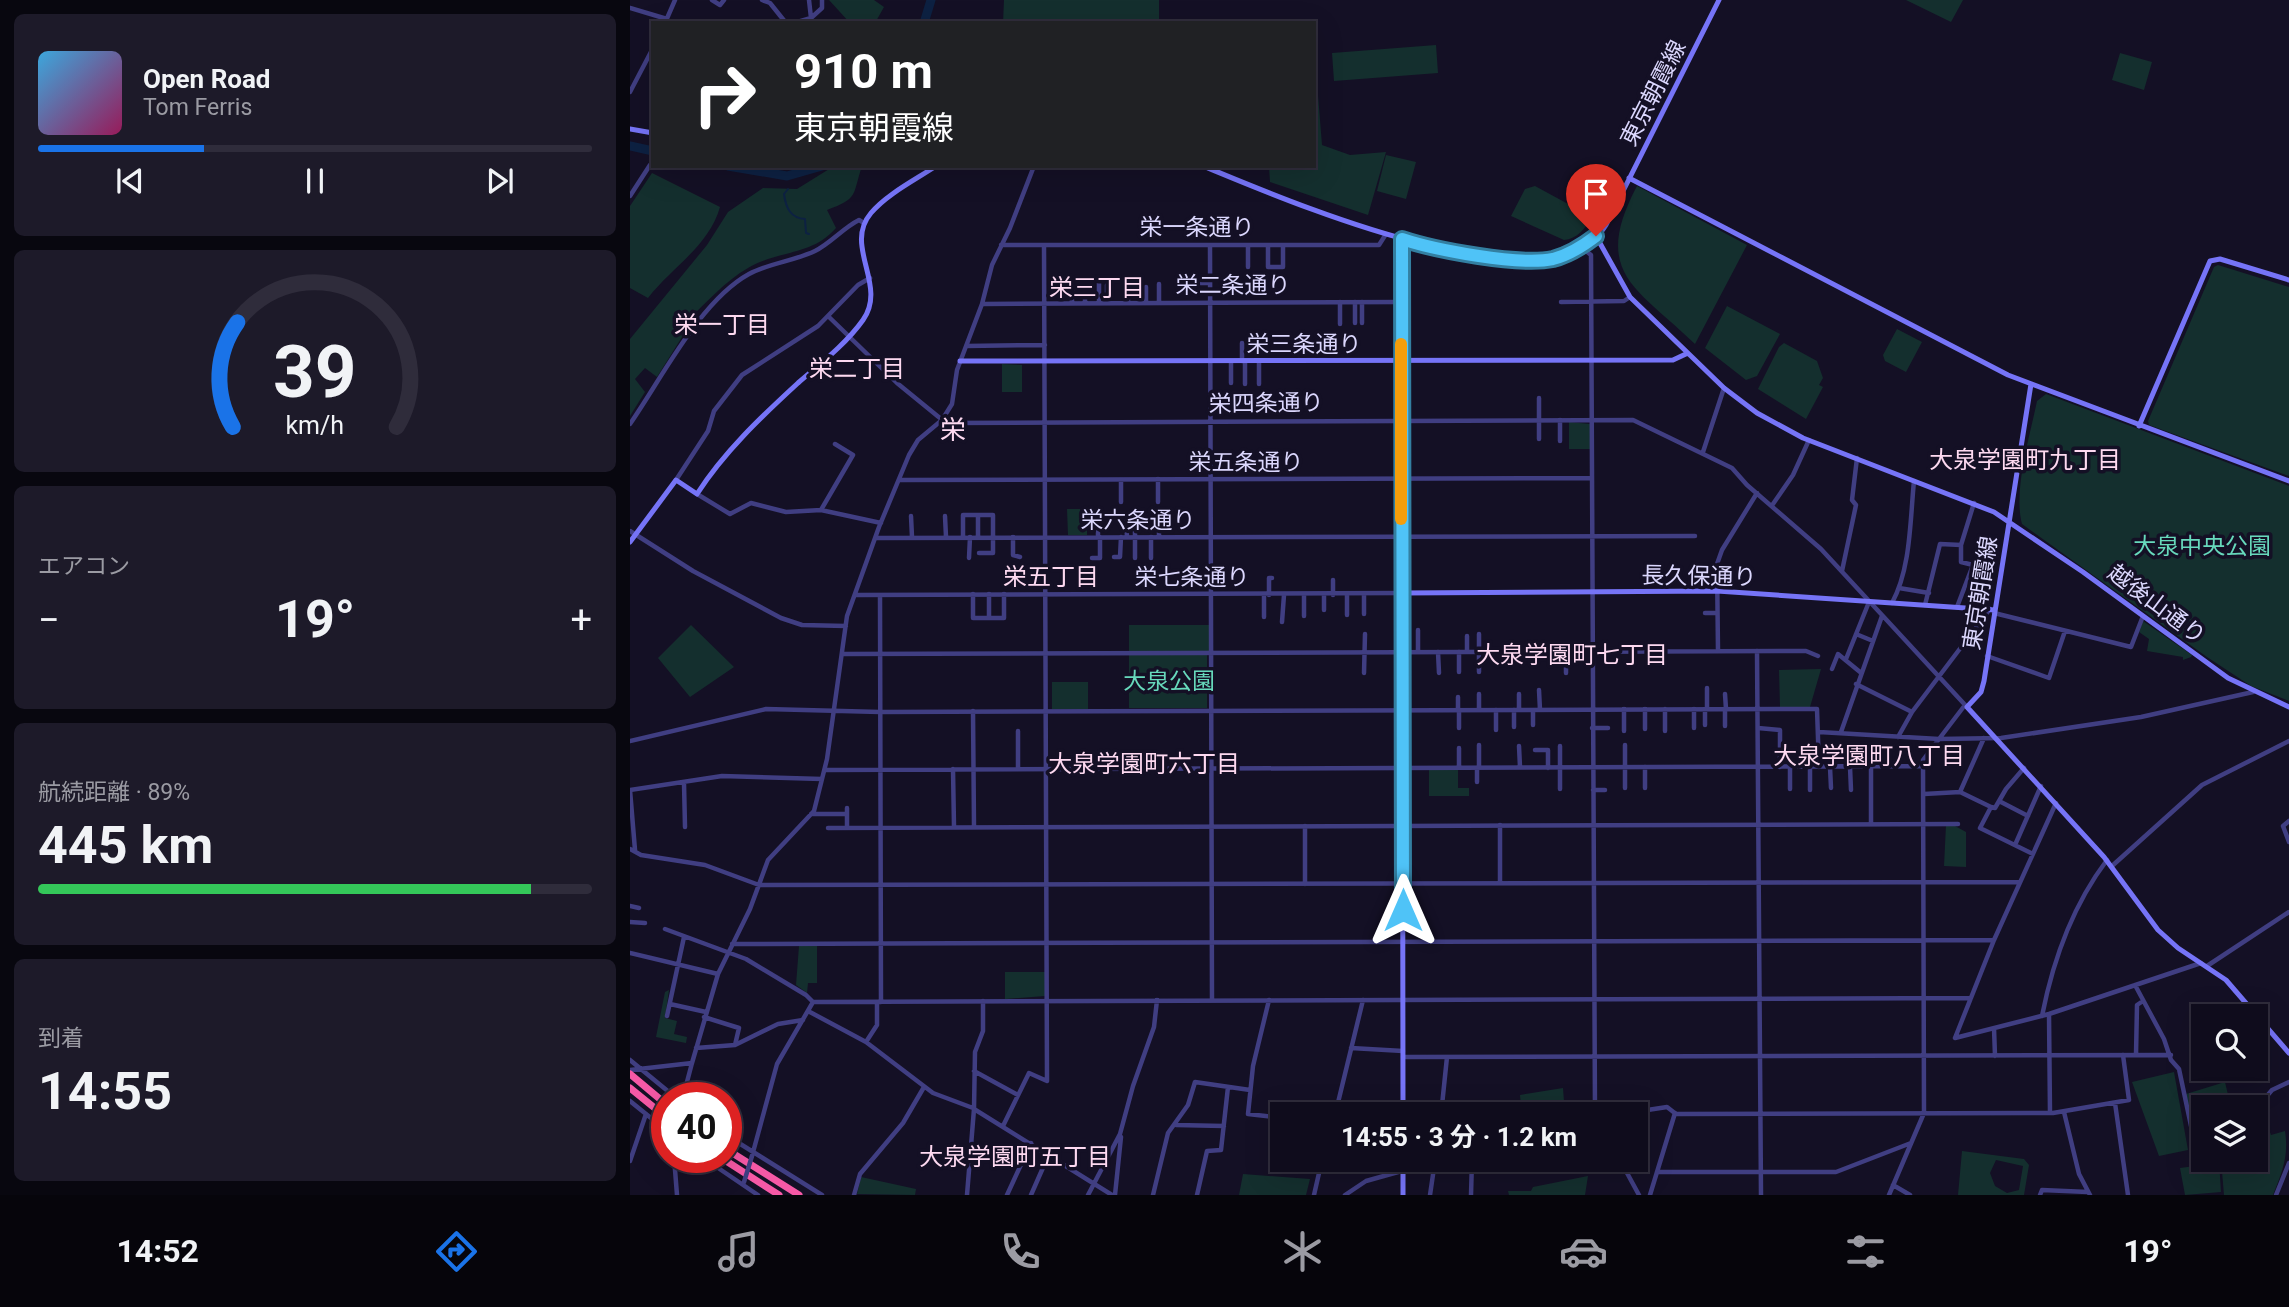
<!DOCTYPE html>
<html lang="ja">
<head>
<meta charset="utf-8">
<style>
  :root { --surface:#0f0c1c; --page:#1d1a29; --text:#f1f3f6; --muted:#9b9ba3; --line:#2f2c3b; --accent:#1a73e8 }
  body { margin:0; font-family:Roboto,"Noto Sans JP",sans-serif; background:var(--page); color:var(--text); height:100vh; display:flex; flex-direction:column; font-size:26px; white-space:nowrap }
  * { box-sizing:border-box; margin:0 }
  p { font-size:23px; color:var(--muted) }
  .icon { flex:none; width:38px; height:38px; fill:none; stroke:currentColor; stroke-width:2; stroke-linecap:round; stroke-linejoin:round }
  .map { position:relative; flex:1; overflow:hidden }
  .drawer { display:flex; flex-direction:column; gap:14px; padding:14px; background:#08070f; width:630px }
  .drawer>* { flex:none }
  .guide { position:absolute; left:21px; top:21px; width:665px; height:147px; border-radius:0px; box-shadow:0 7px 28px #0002,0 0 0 2px var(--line); background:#202124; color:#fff; overflow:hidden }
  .controls { position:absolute; left:1561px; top:1004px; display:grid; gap:14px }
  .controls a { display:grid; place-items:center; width:77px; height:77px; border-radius:0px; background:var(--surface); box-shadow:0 7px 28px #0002,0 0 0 2px var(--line); font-size:35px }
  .speed { position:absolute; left:21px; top:1082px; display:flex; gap:14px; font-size:35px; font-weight:700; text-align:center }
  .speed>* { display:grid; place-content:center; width:91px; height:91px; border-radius:50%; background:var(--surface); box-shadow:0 7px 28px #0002,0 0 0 2px var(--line); line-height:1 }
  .speed .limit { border:10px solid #d22; background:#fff; color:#111 }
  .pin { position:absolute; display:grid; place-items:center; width:60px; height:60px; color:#fff; margin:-72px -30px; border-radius:50% 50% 50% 0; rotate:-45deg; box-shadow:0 0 7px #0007 }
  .pin .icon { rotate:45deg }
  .me { position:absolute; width:77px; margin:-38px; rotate:0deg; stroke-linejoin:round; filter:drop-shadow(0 0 5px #0008) }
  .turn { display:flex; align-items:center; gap:24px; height:147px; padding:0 28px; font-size:32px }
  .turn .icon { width:91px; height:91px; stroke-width:2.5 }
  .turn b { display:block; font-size:49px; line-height:60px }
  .big { font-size:52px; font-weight:700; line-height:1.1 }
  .drawer .card { flex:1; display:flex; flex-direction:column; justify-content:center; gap:10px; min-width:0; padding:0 24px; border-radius:10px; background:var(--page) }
  .drawer .dial { align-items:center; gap:0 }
  .dial svg { height:182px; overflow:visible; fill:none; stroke:var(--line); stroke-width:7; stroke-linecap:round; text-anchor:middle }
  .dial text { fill:var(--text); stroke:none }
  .song { display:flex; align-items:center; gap:21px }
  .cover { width:84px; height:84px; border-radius:10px; background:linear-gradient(135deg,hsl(200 70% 55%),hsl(330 70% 35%)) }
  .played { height:7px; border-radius:4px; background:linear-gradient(90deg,var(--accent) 30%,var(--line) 30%) }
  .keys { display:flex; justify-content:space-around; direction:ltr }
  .heat { display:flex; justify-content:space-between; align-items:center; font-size:38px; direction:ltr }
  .charge { height:10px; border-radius:5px; background:linear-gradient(90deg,#34c759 89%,var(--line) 0) }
  .trip { position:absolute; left:640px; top:1102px; width:378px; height:70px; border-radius:0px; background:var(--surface); box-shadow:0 7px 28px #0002,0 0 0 2px var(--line); font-weight:700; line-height:70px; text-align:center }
  .menu { display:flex; height:112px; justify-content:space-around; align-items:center; background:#06050b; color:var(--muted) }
  .menu .icon { width:49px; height:49px }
  .menu .selected { color:var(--accent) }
  .menu b { font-size:32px; color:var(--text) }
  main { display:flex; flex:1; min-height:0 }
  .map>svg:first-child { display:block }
</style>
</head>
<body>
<main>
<section class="drawer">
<div class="card">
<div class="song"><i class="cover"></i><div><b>Open Road</b><p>Tom Ferris</p></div></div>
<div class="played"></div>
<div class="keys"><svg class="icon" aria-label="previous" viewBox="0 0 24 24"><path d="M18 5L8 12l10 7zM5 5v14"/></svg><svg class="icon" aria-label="pause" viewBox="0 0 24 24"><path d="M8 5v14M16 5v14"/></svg><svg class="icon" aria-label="next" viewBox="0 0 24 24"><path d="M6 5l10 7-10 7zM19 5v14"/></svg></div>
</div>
<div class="card dial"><svg viewBox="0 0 100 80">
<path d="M14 69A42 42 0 1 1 86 69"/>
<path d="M14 69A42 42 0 0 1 16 23" stroke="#1a73e8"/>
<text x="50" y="56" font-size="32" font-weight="700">39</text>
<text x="50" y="72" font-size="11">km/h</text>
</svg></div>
<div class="card"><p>エアコン</p>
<div class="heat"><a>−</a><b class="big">19°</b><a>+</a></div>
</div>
<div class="card"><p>航続距離 · 89%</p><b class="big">445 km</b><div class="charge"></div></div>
<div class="card"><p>到着</p><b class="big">14:55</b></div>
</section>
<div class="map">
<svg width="1659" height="1195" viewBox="0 0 1659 1195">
  <rect width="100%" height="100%" fill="#141025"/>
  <path fill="#142f2e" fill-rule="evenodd" d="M199,0H244L254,7L245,23H220Z
    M374,0H529V23H373Z
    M1276,0H1333L1321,22Z
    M806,45L808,73L704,81L702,53Z
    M1490,53L1522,62L1514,90L1482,80Z
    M684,92L688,95L692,145L720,155L756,152L738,215L640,182L639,166H684Z
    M756,155L786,162L776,199L747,191Z
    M204,166H232C222,196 229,198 197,210L206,228C182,256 148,250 118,268C95,281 75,304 56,322L57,329L27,377L15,368L5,379L15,392L0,416V339L77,245L98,212L133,188L167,189Z
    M22,173L90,207C79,246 42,267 18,298L0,288V206Z
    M905,186L962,217C956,228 947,239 934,240L881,216L895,189Z
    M1007,186L1117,245L1065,344C1006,287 961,273 1007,186Z
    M1588,265L1659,287V476L1519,425L1518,421L1584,267Z
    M1097,306L1150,334L1127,376L1116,380L1075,348Z
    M1267,329L1292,342L1276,372L1255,361L1253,355Z
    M1154,343L1187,361L1193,378L1189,385L1193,387L1176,419L1128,389L1149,347Z
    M372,364L392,365V392H372Z
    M1416,394L1659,486V701L1621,686L1577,657L1392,524C1383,490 1400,436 1407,401Z
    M939,422L960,424L961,449H939Z
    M437,509H457V535H438Z
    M1513,621L1562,655L1561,657L1553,660V657L1517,651L1519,639L1509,632Z
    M61,625L104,667L60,697L28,658Z
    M499,625H579V651H499Z
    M577,654V708H499V655Z
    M1191,669L1180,707H1150L1149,670Z
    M422,682H458V709H422Z
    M828,768V788H839V796H799V769Z
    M1316,825L1325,826L1336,832V867L1314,866Z
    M169,946H187V983H178L177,993L166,985Z
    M375,972H415V996L375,999Z
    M39,990L35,1018L47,1021L44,1034L57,1037L56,1043L26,1037L35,992Z
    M1544,1072L1558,1150L1529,1156L1502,1082Z
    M1595,1082L1601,1108H1573V1138L1566,1140L1556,1094Z
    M933,1088L935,1115H892L890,1095Z
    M1631,1106L1641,1135L1655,1131C1659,1156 1652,1172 1643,1195H1594L1591,1160H1626V1113Z
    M1332,1151L1394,1159L1399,1165L1394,1195H1328ZM1366,1160L1393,1166L1389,1190L1377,1193L1365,1186L1360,1173Z
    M1573,1151V1160H1589L1591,1192L1555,1195L1550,1168L1565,1166L1564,1152Z
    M613,1174L680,1179L676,1195H609Z
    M958,1176L955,1195H879L878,1191H901L903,1187Z
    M231,1177L286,1189L285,1195L227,1194Z"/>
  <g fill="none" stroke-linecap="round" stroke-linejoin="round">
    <path stroke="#0d2142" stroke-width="2" d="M157,176V179
      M158,189L154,194C156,209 161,218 175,219L176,233L179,234"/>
    <path stroke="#0d2142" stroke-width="9" d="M294,23L301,0
      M0,146L23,151
      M98,166L157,176L192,166"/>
    <path stroke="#403e82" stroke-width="4.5" d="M82,0L90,5L94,0
      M132,0L140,3L156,23
      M0,8L37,19
      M181,18L192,8V0
      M35,23L45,0
      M164,23L181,18L179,0
      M0,92L23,48
      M0,196L20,165
      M371,245H749L756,234
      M580,245L582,1000
      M618,245V267
      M638,245V267H653V245
      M951,247L961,255L965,1115
      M469,283V303
      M566,283H580
      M442,285V303
      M455,285V303
      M516,287V303
      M498,288V303
      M710,302V324
      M725,302V323
      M732,302V323
      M931,302L994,301L1000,297
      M477,303V285
      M529,303V284
      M352,304L770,302
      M199,317L267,383L316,423L1003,420L1102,468L1117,485L1191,549L1337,707
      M336,346L415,345
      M612,361V343
      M615,361V384
      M629,361V384
      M601,362V383
      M0,424C32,378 70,301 119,274C140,263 164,261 185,251C201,243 213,228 229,220L234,223
      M909,439V398
      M930,441V420
      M1073,452L1094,388
      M528,479V502
      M46,480L78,431L84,411L112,375L188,326L228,285L240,278
      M270,480L961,478
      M491,480V502
      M67,494L100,514L121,503L156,512L191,510L251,523
      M1143,504L1163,475L1179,440
      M191,510L223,455L205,444
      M505,515V558
      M281,516L282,537
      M315,516L316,537
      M496,519L497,537
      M468,521V537
      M0,531L63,571L151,618L172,625L216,626
      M333,537V515H363V553H349
      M348,537V515
      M383,537V555L390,557
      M529,537V509
      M246,538L1065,536
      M484,557H490L491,537
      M339,558L340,537
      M462,558H470V537
      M521,558V537
      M1212,571L1226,505L1222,500L1227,458
      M703,580V595
      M1269,588L1299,593
      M343,594V618H374V594
      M734,594V614
      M225,595L772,593
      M250,595L251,1002
      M634,595V617
      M639,595V578H642
      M694,595V610
      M1262,603C1281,568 1280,520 1284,481
      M1295,605L1310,544L1331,545
      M1327,607L1343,565L1331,562V545L1344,503
      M1075,613H1087
      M1364,613L1501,647L1513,616
      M717,615V595
      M674,616V595
      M359,617V594
      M652,622L654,595
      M788,630V652
      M849,634V672
      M1226,634L1243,641
      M837,636V652
      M1088,651L1087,564L1092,550L1127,493
      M1127,651L1131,1195
      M808,652L809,673
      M829,652V672
      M212,654L1176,651L1188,656
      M1357,656L1419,678L1435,631
      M1216,659L1239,602
      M1202,669L1208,654L1230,672
      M734,673L735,634
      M936,673V652
      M1226,684L1282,712
      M909,690L910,710
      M849,694V710
      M889,694V710
      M1095,694L1096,709
      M828,697V710
      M1035,709V731
      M1064,709V728
      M1075,709V725
      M1077,709V688
      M866,710V730
      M884,710V727
      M903,710V725
      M343,711L344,827
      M1095,726V709
      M829,728V710
      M962,728H978
      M1128,728L1150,730V767
      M1015,729V709
      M388,731V769
      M994,731V709
      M1189,732L1309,739L1371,738L1511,717L1623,692
      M1211,732L1252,616
      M1268,737L1282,712L1360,609
      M0,741L136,709L250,712L1187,709L1189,767
      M849,745V768
      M995,745V788
      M889,746L890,767
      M829,748V768
      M905,750H918V768
      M1015,767V788
      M1180,767V790
      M1200,767L1201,788
      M1220,767L1221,790
      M1241,767V824
      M847,768V782
      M1394,768L1376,789L1365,808L1361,807L1350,828L1403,854
      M323,769L324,827
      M195,770L1293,766
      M54,783L55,827
      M930,789V746
      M1160,789V767
      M0,790L92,776L192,779
      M0,790L5,850
      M963,790H975
      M1330,792L1354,738
      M1294,794L1330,792L1361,807
      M1369,801L1398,816
      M181,814H217
      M1659,821L1653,826L1659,842
      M870,825V883
      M675,826V884
      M198,828L1328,824
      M217,828V808
      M1385,845L1411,786
      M0,849L11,855L75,865L129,885L1390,882
      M1482,866L1572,785L1659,741
      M0,906L9,908
      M0,922L15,923
      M35,929L116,959L176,995L183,1002L1341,998
      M102,944L1364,940
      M0,953L88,974
      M1577,966L1659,912
      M1505,985L1534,1039L1541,1060L1549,1069L1564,1140H1573
      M639,1000L623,1066L618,1114L653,1118
      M353,1001V1031L345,1052L344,1109L482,1195
      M40,1004L76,1012
      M178,1011L236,1042L303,1093L343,1108
      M1419,1014L1420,1113
      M37,1016L54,937
      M1412,1016C1423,960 1443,905 1477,860
      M74,1017L109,1028L105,1045
      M1364,1028L1365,1056
      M1325,1038L1419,1014L1571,963
      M1325,1038L1364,940L1426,803
      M236,1042L247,1025V1002
      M66,1048L105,1045L148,1024L173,1020
      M721,1048L773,1051
      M1506,1055L1507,1005L1513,1001
      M773,1057L1541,1055
      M0,1060L45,1097
      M0,1070L62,1063L88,974L120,909L138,860L184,811L197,759L217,616L249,527L279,455L288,440L312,420L322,404L327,370L352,304L362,265L380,228L404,166
      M344,1071L388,1095
      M53,1097L62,1063
      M0,1101L37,1131
      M1485,1103L1498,1195
      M1626,1109L1642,1090L1659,1082
      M1434,1112L1449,1174L1460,1195
      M705,1115L733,1000
      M811,1115L817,1057
      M985,1115L1037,1107L1046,1114L1423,1113L1499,1100L1493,1055
      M546,1125L594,1126
      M373,1126L399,1073L417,1081L414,245
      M96,1135L192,1195
      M122,1156L147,1064L183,1002
      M44,1157L47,1195
      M72,1157L128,1195
      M990,1160L1009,1195
      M0,1161L16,1114
      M1029,1172H1206L1281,1143
      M1263,1185L1280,1195
      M224,1195L230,1174L273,1123L294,1087
      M337,1195L344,1109
      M377,1195L401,1143
      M401,1195L419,1154
      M458,1195L490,1134L503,1086L524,1027L527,1000
      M485,1195L491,1137
      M523,1195L538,1133L558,1105L565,1082L620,1090
      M567,1195L577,1151L591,1150L598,1087
      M684,1195L692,1160
      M715,1195L736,1181L811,1160
      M800,1195L805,1161
      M841,1195L842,1160
      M1020,1195L1045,1113
      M1259,1195L1294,1113L1293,760L1335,705
      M1410,1195L1412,1190L1458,1192
      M1646,1195L1659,1163"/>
    <path stroke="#7674f7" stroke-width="5" d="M0,129L23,133
      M573,166C649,197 920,316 976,225L1089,0
      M999,178L1378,375L1659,481
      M966,236L1000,297L1094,388L1127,413L1173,438L1364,512L1453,572L1598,678L1659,707
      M772,239L773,1115
      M330,361L1043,360L1058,353
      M1401,384L1354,681L1351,692L1337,707L1474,857L1528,930L1548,948L1596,980L1659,1053
      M1509,426L1580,261L1590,259L1659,280
      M0,542L46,480L67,494C94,452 131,417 168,383C190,364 216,344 233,320C258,285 213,246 241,213C257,194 285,180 306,166
      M772,593L1087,591L1365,610
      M773,1160V1195"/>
    <path stroke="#f659a6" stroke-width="7" d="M0,1074L37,1105
      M0,1088L37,1118
      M96,1149L169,1195
      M90,1157L149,1195"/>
    <path stroke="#403e82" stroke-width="4.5" d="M114,1182L122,1156"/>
  </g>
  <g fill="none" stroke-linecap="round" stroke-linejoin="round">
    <defs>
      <path id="route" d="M773,910L772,239C805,250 889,266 923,259C939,255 953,246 966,236"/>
    </defs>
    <use href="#route" stroke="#337fa1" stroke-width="18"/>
    <use href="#route" stroke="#4fc3f7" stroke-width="12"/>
    <path stroke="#f59e0b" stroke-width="12" d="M771,344V519"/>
  </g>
  <g text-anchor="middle" stroke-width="7" stroke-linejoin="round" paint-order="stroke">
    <g font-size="23" fill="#dbd7fd" stroke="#141025">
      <text transform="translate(1023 93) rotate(-63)" y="8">東京朝霞線</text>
      <text x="567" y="235">栄一条通り</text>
      <text x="603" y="293">栄二条通り</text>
      <text x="674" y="352">栄三条通り</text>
      <text transform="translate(636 403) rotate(-1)" y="8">栄四条通り</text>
      <text x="616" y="470">栄五条通り</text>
      <text x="508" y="528">栄六条通り</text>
      <text transform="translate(1069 576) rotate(1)" y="8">長久保通り</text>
      <text x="562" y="585">栄七条通り</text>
      <text transform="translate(1350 593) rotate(-81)" y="8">東京朝霞線</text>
      <text transform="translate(1527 604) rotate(37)" y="8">越後山通り</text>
    </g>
    <g font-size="23" fill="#67d9bc" stroke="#141025">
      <text x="1572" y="554">大泉中央公園</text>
      <text x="539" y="689">大泉公園</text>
    </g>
    <g font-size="24" fill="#fdd9f0" stroke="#141025">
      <text x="467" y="296">栄三丁目</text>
      <text x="92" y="333">栄一丁目</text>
      <text x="227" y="377">栄二丁目</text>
      <text x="1395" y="468">大泉学園町九丁目</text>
      <text x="421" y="585">栄五丁目</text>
      <text x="942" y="663">大泉学園町七丁目</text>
      <text x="1239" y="764">大泉学園町八丁目</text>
      <text x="514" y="772">大泉学園町六丁目</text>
      <text x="385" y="1165">大泉学園町五丁目</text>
    </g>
    <g font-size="26" fill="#fdd9f0" stroke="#141025">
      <text x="323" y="439">栄</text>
    </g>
  </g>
</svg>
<div class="controls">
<a><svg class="icon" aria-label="search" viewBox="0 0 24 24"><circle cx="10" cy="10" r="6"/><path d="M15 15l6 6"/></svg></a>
<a><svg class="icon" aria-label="layers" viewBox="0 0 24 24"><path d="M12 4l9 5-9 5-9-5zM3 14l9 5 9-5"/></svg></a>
</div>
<div class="speed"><div class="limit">40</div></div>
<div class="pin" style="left:966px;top:236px;background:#d93025"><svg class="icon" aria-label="arrive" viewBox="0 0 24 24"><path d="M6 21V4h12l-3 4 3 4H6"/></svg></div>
<svg class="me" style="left:773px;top:910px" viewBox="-20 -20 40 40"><path d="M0-17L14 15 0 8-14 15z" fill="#4fc3f7" stroke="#fff" stroke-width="4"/></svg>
<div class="trip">14:55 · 3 分 · 1.2 km</div>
<div class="guide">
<div class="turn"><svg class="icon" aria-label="right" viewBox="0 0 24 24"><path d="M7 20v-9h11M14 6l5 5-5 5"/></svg><div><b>910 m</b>東京朝霞線</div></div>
</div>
</div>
</main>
<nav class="menu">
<b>14:52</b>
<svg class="icon selected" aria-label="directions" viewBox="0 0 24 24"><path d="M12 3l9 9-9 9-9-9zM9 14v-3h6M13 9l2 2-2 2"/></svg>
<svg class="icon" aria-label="music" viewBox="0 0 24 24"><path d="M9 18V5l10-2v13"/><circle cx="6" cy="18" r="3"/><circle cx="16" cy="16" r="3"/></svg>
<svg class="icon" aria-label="phone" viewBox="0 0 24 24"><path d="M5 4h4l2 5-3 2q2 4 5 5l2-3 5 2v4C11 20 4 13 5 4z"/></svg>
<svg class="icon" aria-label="climate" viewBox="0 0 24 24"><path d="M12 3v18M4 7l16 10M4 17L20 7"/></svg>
<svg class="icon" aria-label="car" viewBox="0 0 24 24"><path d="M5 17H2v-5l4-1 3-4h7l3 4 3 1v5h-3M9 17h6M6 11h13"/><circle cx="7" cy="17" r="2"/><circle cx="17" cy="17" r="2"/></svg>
<svg class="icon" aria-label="filters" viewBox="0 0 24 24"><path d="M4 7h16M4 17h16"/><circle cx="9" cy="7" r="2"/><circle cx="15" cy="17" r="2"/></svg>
<b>19°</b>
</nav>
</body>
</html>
